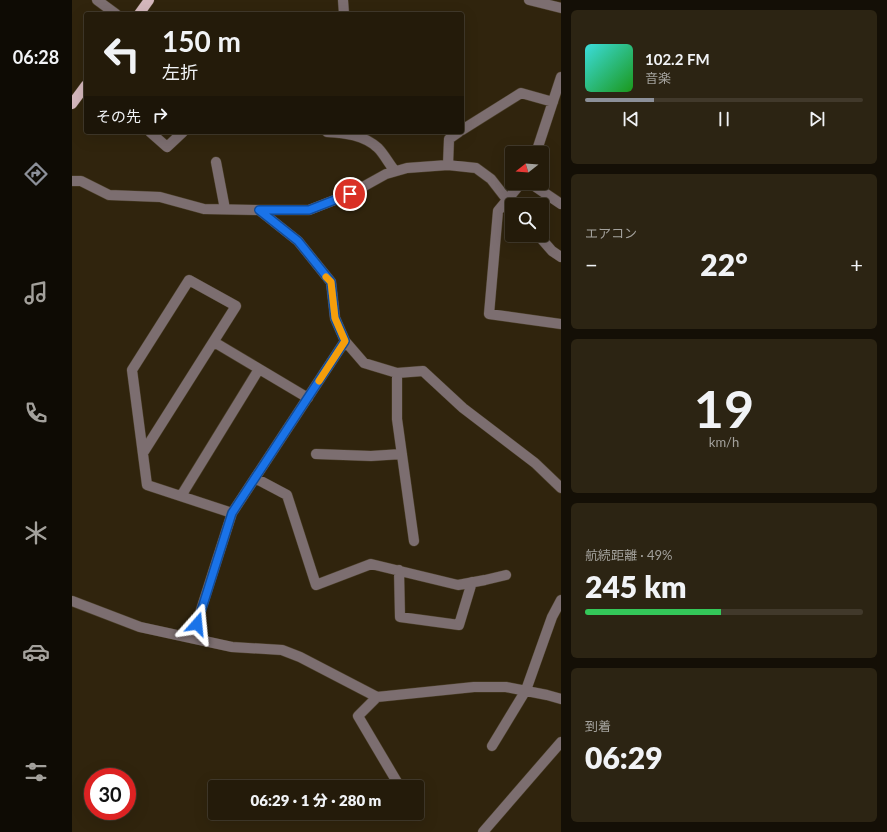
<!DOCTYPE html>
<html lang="ja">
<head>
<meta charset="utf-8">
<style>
  :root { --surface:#241b0a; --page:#2c2413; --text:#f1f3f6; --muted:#a3a19c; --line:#41392b; --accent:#8c9099 }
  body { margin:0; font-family:Lato,"Noto Sans JP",sans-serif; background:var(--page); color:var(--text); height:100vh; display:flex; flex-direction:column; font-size:15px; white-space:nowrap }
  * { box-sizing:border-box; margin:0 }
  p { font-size:13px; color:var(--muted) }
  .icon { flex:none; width:22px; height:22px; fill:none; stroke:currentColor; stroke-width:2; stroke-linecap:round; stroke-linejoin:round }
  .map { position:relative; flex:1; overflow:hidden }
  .panel { display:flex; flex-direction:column; gap:10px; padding:10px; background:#140f06; width:326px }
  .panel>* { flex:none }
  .top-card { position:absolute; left:12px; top:12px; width:380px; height:122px; border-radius:4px; box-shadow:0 4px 16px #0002,0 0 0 1px var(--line); background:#241b0a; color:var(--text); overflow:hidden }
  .needle { width:26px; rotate:253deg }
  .buttons { position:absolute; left:433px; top:146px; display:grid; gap:8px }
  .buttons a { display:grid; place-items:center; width:44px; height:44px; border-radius:4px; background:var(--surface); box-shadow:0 4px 16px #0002,0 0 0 1px var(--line); font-size:20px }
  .speed { position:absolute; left:12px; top:768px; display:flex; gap:8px; font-size:20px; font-weight:700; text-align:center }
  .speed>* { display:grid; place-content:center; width:52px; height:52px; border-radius:50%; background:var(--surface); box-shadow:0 4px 16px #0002,0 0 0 1px var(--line); line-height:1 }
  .speed .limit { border:6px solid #d22; background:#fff; color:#111 }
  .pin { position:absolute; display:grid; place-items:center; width:34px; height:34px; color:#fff; margin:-17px; border:2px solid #fff; border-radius:50%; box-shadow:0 1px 4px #0007 }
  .me { position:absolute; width:44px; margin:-22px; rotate:18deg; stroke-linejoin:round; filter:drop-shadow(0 0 3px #0008) }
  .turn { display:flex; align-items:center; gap:14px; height:84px; padding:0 12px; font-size:18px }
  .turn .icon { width:52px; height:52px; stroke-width:2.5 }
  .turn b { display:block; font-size:28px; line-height:34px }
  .then { display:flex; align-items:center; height:38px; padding:0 12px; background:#0003; gap:8px; font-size:15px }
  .big { font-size:30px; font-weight:800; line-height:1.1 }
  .panel .card { flex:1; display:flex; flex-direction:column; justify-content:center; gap:6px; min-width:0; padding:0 14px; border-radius:6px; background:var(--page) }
  .panel .dial { align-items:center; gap:0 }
  .dial b { font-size:52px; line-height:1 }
  .song { display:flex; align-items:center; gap:12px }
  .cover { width:48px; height:48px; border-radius:6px; background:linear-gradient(135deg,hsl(180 70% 55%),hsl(120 70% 35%)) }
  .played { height:4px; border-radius:2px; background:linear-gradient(90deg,var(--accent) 25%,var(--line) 25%) }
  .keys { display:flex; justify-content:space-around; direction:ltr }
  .heat { display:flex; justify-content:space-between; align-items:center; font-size:22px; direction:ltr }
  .charge { height:6px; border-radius:3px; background:linear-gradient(90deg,#34c759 49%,var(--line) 0) }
  .trip { position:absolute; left:136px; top:780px; width:216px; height:40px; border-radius:4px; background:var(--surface); box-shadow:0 4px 16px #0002,0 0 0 1px var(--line); font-weight:800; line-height:40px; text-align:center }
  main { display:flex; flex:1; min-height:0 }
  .tabs { display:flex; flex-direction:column; width:72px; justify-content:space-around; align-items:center; background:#0e0b04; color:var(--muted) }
  .tabs .icon { width:28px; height:28px }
  .tabs .current { color:var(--accent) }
  .tabs b { font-size:18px; color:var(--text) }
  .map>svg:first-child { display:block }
</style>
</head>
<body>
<main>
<nav class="tabs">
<b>06:28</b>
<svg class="icon current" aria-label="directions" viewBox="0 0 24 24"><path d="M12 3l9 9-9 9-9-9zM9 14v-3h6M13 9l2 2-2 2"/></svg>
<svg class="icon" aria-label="music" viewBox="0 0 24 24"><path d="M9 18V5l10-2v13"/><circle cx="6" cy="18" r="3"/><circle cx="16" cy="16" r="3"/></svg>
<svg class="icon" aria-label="phone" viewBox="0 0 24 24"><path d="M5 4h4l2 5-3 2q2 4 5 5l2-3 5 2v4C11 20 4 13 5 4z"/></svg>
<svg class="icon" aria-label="climate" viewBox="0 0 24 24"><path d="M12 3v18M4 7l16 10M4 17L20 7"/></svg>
<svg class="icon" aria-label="car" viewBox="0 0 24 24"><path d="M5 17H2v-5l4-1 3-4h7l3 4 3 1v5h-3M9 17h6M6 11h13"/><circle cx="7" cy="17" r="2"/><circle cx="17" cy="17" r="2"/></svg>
<svg class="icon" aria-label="filters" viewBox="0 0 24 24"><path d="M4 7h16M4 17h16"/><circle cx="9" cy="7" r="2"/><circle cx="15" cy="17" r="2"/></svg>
</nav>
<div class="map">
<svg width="489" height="832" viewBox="0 0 489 832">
  <rect width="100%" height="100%" fill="#30240d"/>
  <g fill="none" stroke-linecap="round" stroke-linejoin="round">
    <defs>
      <path id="minor" d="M25,0L44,14
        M271,0L272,14
        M457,0L489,8
        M390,130L449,93L481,102
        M78,132L95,147L111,132
        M255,132C273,133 292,135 306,148C312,154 317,164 323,171
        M464,153L489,77
        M144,162L153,209
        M376,165L377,139L387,132
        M0,181H9L37,195L88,197L132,209L187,210L226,241L259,282L263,318L273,341L292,363L325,373L351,371L391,408L463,463L489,488
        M449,183L426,211L417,314L489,324
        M458,183L489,204
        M187,210H237L278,194L314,174L335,168L376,165L404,168L419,179L440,206
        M466,235L480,251L489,257
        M142,342L236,398
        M325,373V419L342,541
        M71,453L164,306L117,280L60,370L75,485L160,513
        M244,454L299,456L330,454
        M183,478L215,495L244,585L299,564L386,585L413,580L434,575
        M109,496L187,369
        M327,570L328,617L387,625L400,582
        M0,601L68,627L160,647L210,650L228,657L305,697L286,716L328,787
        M120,638L160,513L273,341
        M305,697L402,687H434L475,695L489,699
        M420,746L454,690L480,617L489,600
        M411,832L489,742"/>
      <path id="major" d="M67,14L77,0
        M0,104L14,85"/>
    </defs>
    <use href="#minor" stroke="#4c402b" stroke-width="11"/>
    <use href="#major" stroke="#4c402b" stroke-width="11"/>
    <use href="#minor" stroke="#7c6e70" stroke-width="10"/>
    <use href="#major" stroke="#d4b7bc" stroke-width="10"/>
  </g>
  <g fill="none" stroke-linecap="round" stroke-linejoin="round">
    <defs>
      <path id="route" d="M125,624L160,513L273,341L263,318L259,282L226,241L187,210H237L278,194"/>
    </defs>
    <use href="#route" stroke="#114b97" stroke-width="10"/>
    <use href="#route" stroke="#1a73e8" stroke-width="7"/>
    <path stroke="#f59e0b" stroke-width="7" d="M247,381L273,341L263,318L259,282L254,277"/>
  </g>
</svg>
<div class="buttons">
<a><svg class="needle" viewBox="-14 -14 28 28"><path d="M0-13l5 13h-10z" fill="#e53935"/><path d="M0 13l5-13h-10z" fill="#a3a19c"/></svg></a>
<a><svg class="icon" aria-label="search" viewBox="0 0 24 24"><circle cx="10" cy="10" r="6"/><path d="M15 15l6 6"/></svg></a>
</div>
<div class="speed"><div class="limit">30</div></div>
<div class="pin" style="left:278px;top:194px;background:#d93025"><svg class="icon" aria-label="arrive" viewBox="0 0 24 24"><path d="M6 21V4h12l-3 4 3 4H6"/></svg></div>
<svg class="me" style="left:125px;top:624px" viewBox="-20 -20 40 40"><path d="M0-17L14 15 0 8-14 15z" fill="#1a73e8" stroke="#fff" stroke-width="4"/></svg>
<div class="trip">06:29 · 1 分 · 280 m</div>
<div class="top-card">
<div class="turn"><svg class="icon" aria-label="left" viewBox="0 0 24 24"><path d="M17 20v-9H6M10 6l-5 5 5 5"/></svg><div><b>150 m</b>左折</div></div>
<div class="then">その先<svg class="icon" aria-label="right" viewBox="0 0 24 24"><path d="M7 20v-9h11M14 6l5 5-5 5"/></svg></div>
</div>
</div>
<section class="panel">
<div class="card">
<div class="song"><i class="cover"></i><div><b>102.2 FM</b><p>音楽</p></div></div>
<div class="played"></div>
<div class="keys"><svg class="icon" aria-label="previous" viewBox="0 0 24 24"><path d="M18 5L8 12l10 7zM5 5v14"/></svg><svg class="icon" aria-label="pause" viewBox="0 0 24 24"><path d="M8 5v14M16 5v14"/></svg><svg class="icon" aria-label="next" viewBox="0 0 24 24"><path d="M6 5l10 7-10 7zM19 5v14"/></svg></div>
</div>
<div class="card"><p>エアコン</p>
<div class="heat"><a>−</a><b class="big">22°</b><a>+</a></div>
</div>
<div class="card dial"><b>19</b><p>km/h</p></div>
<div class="card"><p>航続距離 · 49%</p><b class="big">245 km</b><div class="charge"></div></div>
<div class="card"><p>到着</p><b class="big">06:29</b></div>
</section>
</main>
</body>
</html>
